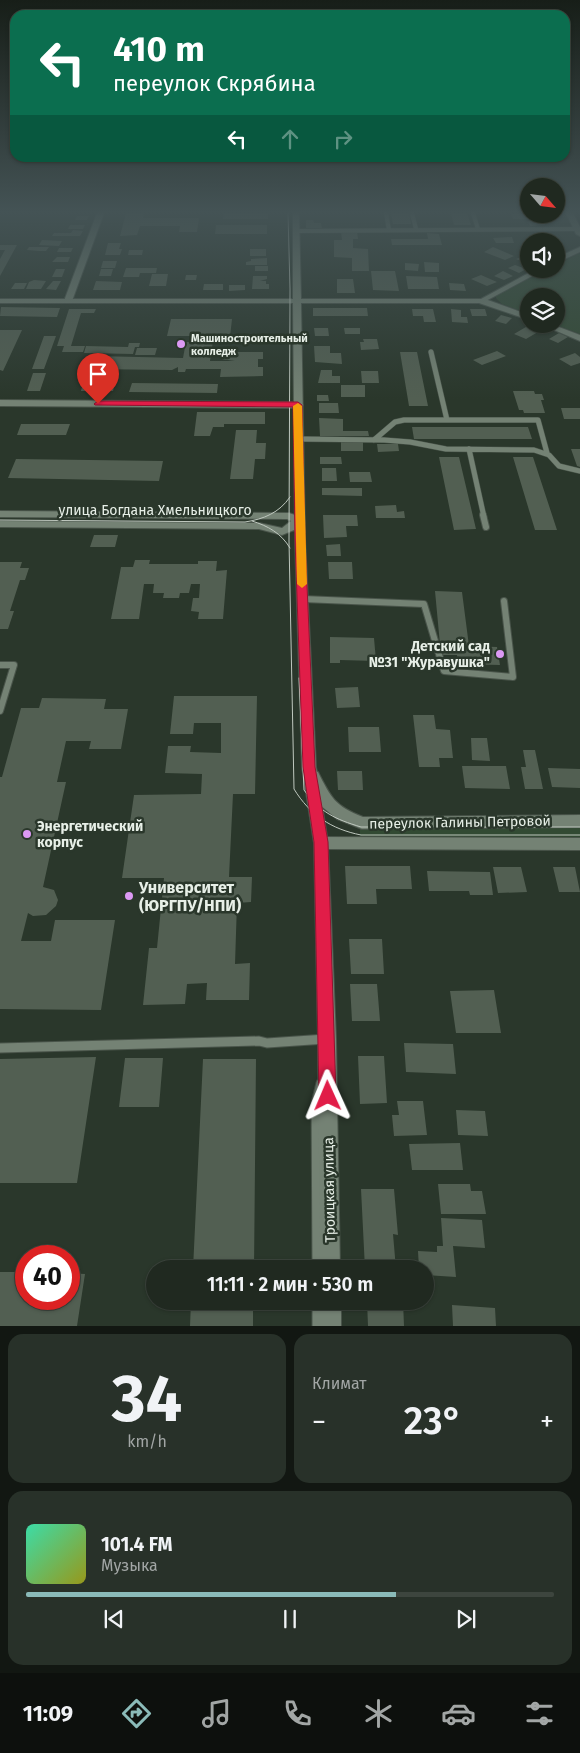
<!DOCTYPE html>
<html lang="ru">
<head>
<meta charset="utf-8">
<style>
  :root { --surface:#202920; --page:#283129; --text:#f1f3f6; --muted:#a2a6a5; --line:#3d453e; --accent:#8bbbb9 }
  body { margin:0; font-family:"Fira Sans",sans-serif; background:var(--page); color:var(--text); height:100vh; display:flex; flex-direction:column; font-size:19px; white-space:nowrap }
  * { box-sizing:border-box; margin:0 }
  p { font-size:16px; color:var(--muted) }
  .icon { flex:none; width:28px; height:28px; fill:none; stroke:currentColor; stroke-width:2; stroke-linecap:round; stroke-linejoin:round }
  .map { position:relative; height:1326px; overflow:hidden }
  .drawer { display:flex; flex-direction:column; gap:8px; padding:8px; background:#121712; flex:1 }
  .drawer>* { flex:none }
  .top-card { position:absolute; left:10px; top:10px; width:560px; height:152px; border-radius:15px; box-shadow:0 1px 4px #0004,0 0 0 1px var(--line); background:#0b6e4f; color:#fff; overflow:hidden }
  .needle { width:32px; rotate:118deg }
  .buttons { position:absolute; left:520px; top:178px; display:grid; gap:10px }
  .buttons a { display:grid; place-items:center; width:45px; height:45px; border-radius:50%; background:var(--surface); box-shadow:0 1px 4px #0004,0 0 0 1px var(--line); font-size:25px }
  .speed { position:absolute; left:15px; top:1245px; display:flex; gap:10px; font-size:25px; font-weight:700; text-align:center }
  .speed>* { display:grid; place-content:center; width:65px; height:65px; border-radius:50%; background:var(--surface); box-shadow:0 1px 4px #0004,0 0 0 1px var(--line); line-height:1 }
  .speed .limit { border:8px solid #d22; background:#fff; color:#111 }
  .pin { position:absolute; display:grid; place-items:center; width:42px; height:42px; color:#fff; margin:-51px -21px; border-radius:50% 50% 50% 0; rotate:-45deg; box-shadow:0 0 5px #0007 }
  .pin .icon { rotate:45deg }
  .me { position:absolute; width:55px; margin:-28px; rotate:359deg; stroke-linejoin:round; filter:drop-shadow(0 0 4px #0008) }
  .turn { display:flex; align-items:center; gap:18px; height:105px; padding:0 20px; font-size:22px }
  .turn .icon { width:65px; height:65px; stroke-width:2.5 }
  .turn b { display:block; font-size:35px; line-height:42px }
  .lanes { display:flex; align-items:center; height:48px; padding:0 20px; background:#0003; justify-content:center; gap:25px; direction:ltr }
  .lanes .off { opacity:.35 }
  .big { font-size:38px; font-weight:600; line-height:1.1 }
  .drawer .card { flex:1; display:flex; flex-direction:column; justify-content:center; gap:8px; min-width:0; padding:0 18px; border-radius:15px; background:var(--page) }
  .drawer .dial { align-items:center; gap:0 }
  .dial b { font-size:65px; line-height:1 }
  .song { display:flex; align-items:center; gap:15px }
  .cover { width:60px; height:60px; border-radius:8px; background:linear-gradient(135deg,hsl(160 70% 55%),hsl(60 70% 35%)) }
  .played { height:5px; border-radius:2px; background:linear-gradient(90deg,var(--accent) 70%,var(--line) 70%) }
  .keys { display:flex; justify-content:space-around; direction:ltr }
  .heat { display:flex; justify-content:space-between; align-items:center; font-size:28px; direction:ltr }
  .drawer .tiles { flex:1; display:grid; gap:8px; grid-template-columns:1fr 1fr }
  .card:last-child { grid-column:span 2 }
  .trip { position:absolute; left:146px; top:1260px; width:288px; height:50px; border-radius:25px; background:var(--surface); box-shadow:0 1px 4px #0004,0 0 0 1px var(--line); font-weight:600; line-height:50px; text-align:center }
  .dock { display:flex; height:80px; justify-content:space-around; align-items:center; background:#0d100d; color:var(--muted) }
  .dock .icon { width:35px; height:35px }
  .dock .current { color:var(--accent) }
  .dock b { font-size:22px; color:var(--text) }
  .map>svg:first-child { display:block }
</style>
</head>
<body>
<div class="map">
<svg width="580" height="1326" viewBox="0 0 580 1326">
  <rect width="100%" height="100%" fill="#2a372b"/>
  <path fill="#324a33" d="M580,253V334L554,324H556V296H529V314L502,304L496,298V295L549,269H556V265Z
    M360,825H580V839L360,838Z"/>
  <path fill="#525f52" d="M126,213H144L143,218H199L197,232H179L180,226H140L137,235L120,236Z
    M224,213H268V219H223Z
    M391,213H409L411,224H393Z
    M451,213H467L471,225H454Z
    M511,214H526L529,219H513Z
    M77,216H89L87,220H75Z
    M306,220H313L314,223H321L322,228H306Z
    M528,221H543L545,225L530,226Z
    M70,225H85L83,229H68Z
    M216,225H267V234H215Z
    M73,230L83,231L80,236H52L54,233H71Z
    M341,231H357L358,239H353V248L368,249L369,271H352V258L334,257V240H342Z
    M427,233L439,234L442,245H392L391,239H428Z
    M512,237L514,243H496L493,238Z
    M42,240L62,241L59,246L39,245Z
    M108,243H121L119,249H122L120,255H105Z
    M0,245H17L0,276V259L5,250H0Z
    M29,247H49L46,251H39L27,250Z
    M493,247L514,256L505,260L484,252Z
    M59,248H73L71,252H57Z
    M250,249H266V256H250Z
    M129,250H143L142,255H128Z
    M524,256L529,258V264L516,259Z
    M57,257H70L68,262H52Z
    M267,258V265H246V262L251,261V259Z
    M103,261H117L115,268H101Z
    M424,262L439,263V272H425Z
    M405,263L419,264L418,271L405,270Z
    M515,265L526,269L519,273L508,268Z
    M255,266H268V271H255Z
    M126,268H157L156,273H140L139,277H123Z
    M56,269H65L62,277H52Z
    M101,269H113L111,276H99Z
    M371,271H395L399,291L373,290Z
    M503,271L513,276L504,280L494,276Z
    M152,274H168L166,286H149Z
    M186,275H197L196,280H185Z
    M481,275L497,282L487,286L471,279Z
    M253,276H267V279L260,281H266V284H269V289H252Z
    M406,276L437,277L439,289H408Z
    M337,279H353L355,293H337Z
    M34,280L46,281L41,289H26L29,282Z
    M53,281H61L56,290L46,289Z
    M96,281L122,282L120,290H93Z
    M15,283H27L24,289H11Z
    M449,283L464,284L466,291L450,290Z
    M204,284H223V290H203Z
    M229,285H245V290L229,291Z
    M1,307L60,308L57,317L0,316Z
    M313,308H367L368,316H313Z
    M69,309H96L94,313H81L71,346H85L83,352H62L64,346H57Z
    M412,309H433L436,322H424L423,316H413Z
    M451,309L461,310V317H467L468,323L452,322Z
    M470,309H485L487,316H472Z
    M501,315L512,318L506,324L495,321Z
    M171,319H232L230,337H207V341H213L210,361H235L221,359V355H227V352H263V359H258V367H263V376L220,377L221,369H186L185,372H178V367L172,370L89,369L94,356L183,358L186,342H192L193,336H167Z
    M531,324L543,329L526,339L514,334Z
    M314,328H328L329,336H315Z
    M344,328H360V334H345Z
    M0,330H22L3,371L0,370Z
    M559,333L568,337L558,343L549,339Z
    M44,336H56L44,369H32Z
    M363,339H377L379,349L361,350L360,342H364Z
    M129,343H140L139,347H135L133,354L84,353L86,346L128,347Z
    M314,346H330V353H341L342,364L315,362Z
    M137,348H157L155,355H135Z
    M497,351L506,356L482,365L473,360Z
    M400,352H417L428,406H409Z
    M575,353L580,357V363L571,366L559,359Z
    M321,370H332V376H340V383H318Z
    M361,371H378L379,383H362Z
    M33,373H46L40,391H27Z
    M83,383H115L113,391H81Z
    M132,383L218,384L217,393L129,392Z
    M341,385H365V397H341Z
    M513,391H534L535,394H542L544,400H541L545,413H524L523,410H519Z
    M317,395H328L329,401H317Z
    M319,403H338L339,413H319Z
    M561,408H580V419H564Z
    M197,412H265V424H224V427H213L210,436H194Z
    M319,418L343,419V431H368L369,436H320Z
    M21,424H70L66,435H17Z
    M412,427H528L532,439H414Z
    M236,430H257L256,443H266L265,459H255L253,479H230Z
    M341,442H363V451H341Z
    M377,444H398L399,451L378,452Z
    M571,449H580V467L577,466Z
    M320,457H341L342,464H320Z
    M439,457H459L476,529L454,530Z
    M513,457H533L557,530H535Z
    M16,459L163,461L159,481L8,478Z
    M322,468H336L337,481H322Z
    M349,472H370L372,482H350Z
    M322,488H362V496L322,495Z
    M396,505L397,512L404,511L405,518H376L375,506Z
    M323,515H357L358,526H346L347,537L324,538Z
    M94,535H118L115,547H90Z
    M340,544L341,556H327L326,545Z
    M135,560H150L149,564H198V561H217L216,571L227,570L223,619H198L199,612L191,611L193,598H199L200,584H191L189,593H180L179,598H163L164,593H153L154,584H144L139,619H111L121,567H133Z
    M0,562H22L20,568H29L25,580H20L10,611H14L8,629H0Z
    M328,562H352L353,579H329Z
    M435,591L462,592L469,646L497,647L500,665L458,664L457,655H441Z
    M330,637L374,638L376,661L340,660V663H330Z
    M358,687L360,707L337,708L335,688Z
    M174,696H257L255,794H233L229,877H252L251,902L237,903L235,964L250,963L249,1000H206L207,983L187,984L185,1004L143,1005L149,948H157L164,878H122L134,795L201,794L202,774L165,773L168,746H191L190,752L221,753V723H194L193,734H170Z
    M42,698L106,699L104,709H128L121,749H89L91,741H66L57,782H66L43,887L54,890L58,900L56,906L46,915L33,916L28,913L21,941H51L55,920H115L101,1010L0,1009V777H2L21,708H39Z
    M413,715H434L436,729L450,730L453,758H439L440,767H419Z
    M348,727H379L381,752H349Z
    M471,738H487L490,761L472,760Z
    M523,750H535L543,789H525L521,767H526Z
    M462,766H506L510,789L465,788Z
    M548,768L580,769V788L552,787Z
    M337,771H362L363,790H338Z
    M345,866H410L412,889H376L377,904H347Z
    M493,867H521L527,892L498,893Z
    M553,867H575L580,892H559Z
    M427,871L490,872L493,895H470L469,891H429Z
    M349,939H382L384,974H351Z
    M350,984H377L380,1021H352Z
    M494,990L501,1033H456L450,991Z
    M404,1043L453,1044L456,1074L406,1072Z
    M358,1056H384L387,1103L360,1104Z
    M96,1057L77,1183H0V1059Z
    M125,1058H163L159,1107H119Z
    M203,1059H256L254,1269H193Z
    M397,1101H423L427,1135L394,1136L392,1115H399Z
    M456,1110L485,1111L488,1136L458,1135Z
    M460,1143L463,1170H412L409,1144Z
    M438,1184H470L471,1191H482L486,1214H441Z
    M361,1189H394L398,1235L393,1234L396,1269H365Z
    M441,1218L482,1220L485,1248L453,1246L456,1277L425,1275V1269H419L418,1251L437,1252V1246H443Z
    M0,1272H26V1299H69V1273L85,1274L77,1326H0Z
    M191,1301H253V1326H190Z
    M367,1301H403L404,1326H368Z
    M452,1305L495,1308L496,1326H453Z"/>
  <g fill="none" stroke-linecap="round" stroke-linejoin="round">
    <defs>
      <path id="service-far3" d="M386,213L389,230
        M412,213L416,229
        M473,213L478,229
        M297,231L577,229"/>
      <path id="service-far2" d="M431,352L447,420
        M299,439L384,440L410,442L446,449L534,450L549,455L559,466L580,471
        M374,440L395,422L404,420H538L547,453
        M469,449L484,517"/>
      <path id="service-far1" d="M483,515L486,527
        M303,599L424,604L444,671L513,677L504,601
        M0,665H14L0,711"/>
      <path id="service" d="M0,1048L259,1041L267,1043L326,1039
        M317,1269L316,1103L321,1083
        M317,1301V1326"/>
      <path id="minor" d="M97,213H104L72,301L65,303L64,301Z
        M479,299H485L529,315V320L479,303Z
        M540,324H551L580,335V341Z
        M0,400L298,402L303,405L298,408L0,406Z
        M0,511L289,513L295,515L299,513L304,516L303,519L305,532L300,535L296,534L294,530L282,535L259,529L0,527V521L259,523L282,528L291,521L287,519L0,517Z
        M313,770L318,772C331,798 335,806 363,817L580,815V827L362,829L337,819L320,805L306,776L308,772Z
        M321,837L580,838V850L321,849L316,848L314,843L316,838Z"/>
      <path id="tertiary" d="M293,213H299L301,299H481L536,269H545L482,303H301L305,539L316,767L328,843L336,1039L340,1269H320L318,1039L314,843L302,767L295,539L293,303H0V299H293Z
        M566,213H573L580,227V236L576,234Z
        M580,247V252L556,263V258Z
        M321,1301H341V1326H321Z"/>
    </defs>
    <use href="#service-far3" stroke="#49544a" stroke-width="5"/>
    <use href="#service-far2" stroke="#49544a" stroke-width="6"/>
    <use href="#service-far1" stroke="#49544a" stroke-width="8"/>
    <use href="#service" stroke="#49544a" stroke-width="11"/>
    <use href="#minor" stroke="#49544a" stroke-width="2"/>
    <use href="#tertiary" stroke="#49544a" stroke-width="2"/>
    <use href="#service-far3" stroke="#748274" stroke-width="4"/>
    <use href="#service-far2" stroke="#748274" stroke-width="5"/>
    <use href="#service-far1" stroke="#748274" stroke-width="6"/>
    <use href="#service" stroke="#748274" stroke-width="9"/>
    <use href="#minor" fill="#748274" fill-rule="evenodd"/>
    <use href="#tertiary" fill="#748274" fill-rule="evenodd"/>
    <path stroke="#bfc8bf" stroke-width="1" d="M288,213L290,289L289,541L294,789C310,815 331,829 361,835H580
      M0,520L245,522C264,519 279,513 290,497
      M252,521C268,526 281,533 290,548
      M299,678L304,790C321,813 335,819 361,827H580"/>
  </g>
  <linearGradient id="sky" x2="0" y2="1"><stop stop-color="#171e18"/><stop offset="0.53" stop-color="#445355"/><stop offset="1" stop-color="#445355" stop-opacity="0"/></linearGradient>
  <rect width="580" height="399" fill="url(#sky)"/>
  <path fill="#e11d48" stroke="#92132f" d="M98,401L298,402L302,405L305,540L315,767L328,842L336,1096L333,1102L328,1104L322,1102L319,1096L314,842L303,767L295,540L293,407L95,405L94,404Z"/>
  <path fill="#f59e0b" d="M298,403L302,406L307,584L302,588L297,584L293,406Z"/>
  <g fill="#dc99f4" stroke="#2a372b" stroke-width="2">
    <circle cx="181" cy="344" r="5"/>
    <circle cx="500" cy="654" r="5"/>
    <circle cx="27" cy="834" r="5"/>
    <circle cx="129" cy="896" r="5"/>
  </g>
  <g text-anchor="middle" stroke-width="5" stroke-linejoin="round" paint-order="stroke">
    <g font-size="11" font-weight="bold" fill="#e7efe7" stroke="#2a372b" text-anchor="start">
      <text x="191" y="342">Машиностроительный<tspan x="191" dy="13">колледж</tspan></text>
    </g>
    <g font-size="14" fill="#e7efe7" stroke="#2a372b">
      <text x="155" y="515">улица Богдана Хмельницкого</text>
      <text transform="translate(460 822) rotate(-1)" y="5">переулок Галины Петровой</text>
      <text transform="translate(329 1190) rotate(-91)" y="5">Троицкая улица</text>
    </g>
    <g font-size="14" font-weight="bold" fill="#e7efe7" stroke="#2a372b" text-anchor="end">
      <text x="490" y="651">Детский сад<tspan x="490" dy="16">№31 "Журавушка"</tspan></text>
      <text x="37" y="831" text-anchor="start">Энергетический<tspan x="37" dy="16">корпус</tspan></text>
    </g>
    <g font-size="16" font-weight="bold" fill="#e7efe7" stroke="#2a372b" text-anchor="start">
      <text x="139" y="893">Университет<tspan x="139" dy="18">(ЮРГПУ/НПИ)</tspan></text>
    </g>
  </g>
</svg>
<div class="buttons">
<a><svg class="needle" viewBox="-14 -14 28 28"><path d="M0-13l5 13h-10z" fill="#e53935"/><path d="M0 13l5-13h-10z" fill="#a2a6a5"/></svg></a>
<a><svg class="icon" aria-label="sound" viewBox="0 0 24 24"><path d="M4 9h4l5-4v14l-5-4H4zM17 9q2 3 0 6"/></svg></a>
<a><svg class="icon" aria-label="layers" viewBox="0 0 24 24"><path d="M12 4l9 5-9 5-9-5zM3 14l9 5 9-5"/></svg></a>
</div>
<div class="speed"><div class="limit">40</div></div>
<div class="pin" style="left:98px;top:404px;background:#d93025"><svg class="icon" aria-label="arrive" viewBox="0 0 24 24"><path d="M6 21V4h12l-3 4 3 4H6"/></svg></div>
<svg class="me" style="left:328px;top:1096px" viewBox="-20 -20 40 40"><path d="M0-17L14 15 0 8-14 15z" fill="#e11d48" stroke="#fff" stroke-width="4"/></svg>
<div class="trip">11:11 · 2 мин · 530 m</div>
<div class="top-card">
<div class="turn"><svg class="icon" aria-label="left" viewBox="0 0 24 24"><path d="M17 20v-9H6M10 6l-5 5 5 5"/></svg><div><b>410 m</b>переулок Скрябина</div></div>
<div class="lanes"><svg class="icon" aria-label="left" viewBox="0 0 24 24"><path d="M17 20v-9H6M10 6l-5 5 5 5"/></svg><svg class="icon off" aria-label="ahead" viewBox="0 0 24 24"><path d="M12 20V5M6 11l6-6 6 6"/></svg><svg class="icon off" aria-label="right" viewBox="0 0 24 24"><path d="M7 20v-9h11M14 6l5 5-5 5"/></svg></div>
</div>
</div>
<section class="drawer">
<div class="tiles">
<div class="card dial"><b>34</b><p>km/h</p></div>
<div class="card"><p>Климат</p>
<div class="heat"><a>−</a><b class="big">23°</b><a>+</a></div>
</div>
<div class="card">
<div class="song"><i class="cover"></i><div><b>101.4 FM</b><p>Музыка</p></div></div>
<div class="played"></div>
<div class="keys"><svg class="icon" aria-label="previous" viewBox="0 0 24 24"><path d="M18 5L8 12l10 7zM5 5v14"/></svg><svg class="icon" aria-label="pause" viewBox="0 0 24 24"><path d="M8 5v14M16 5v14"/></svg><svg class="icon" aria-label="next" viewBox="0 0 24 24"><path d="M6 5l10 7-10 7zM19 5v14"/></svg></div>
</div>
</div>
</section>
<nav class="dock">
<b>11:09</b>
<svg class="icon current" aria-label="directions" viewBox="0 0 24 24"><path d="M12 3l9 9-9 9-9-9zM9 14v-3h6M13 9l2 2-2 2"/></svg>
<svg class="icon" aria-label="music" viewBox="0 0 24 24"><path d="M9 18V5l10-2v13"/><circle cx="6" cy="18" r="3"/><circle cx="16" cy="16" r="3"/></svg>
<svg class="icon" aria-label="phone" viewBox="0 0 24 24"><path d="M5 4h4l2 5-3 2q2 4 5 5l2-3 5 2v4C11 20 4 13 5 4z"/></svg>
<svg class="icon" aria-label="climate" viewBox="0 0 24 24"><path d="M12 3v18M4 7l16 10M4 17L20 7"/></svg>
<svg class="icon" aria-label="car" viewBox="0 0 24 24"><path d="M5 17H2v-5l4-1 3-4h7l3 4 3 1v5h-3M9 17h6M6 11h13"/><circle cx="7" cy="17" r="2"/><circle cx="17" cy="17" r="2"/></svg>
<svg class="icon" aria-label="filters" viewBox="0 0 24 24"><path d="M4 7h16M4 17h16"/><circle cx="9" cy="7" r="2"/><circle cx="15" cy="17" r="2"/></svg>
</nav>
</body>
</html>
